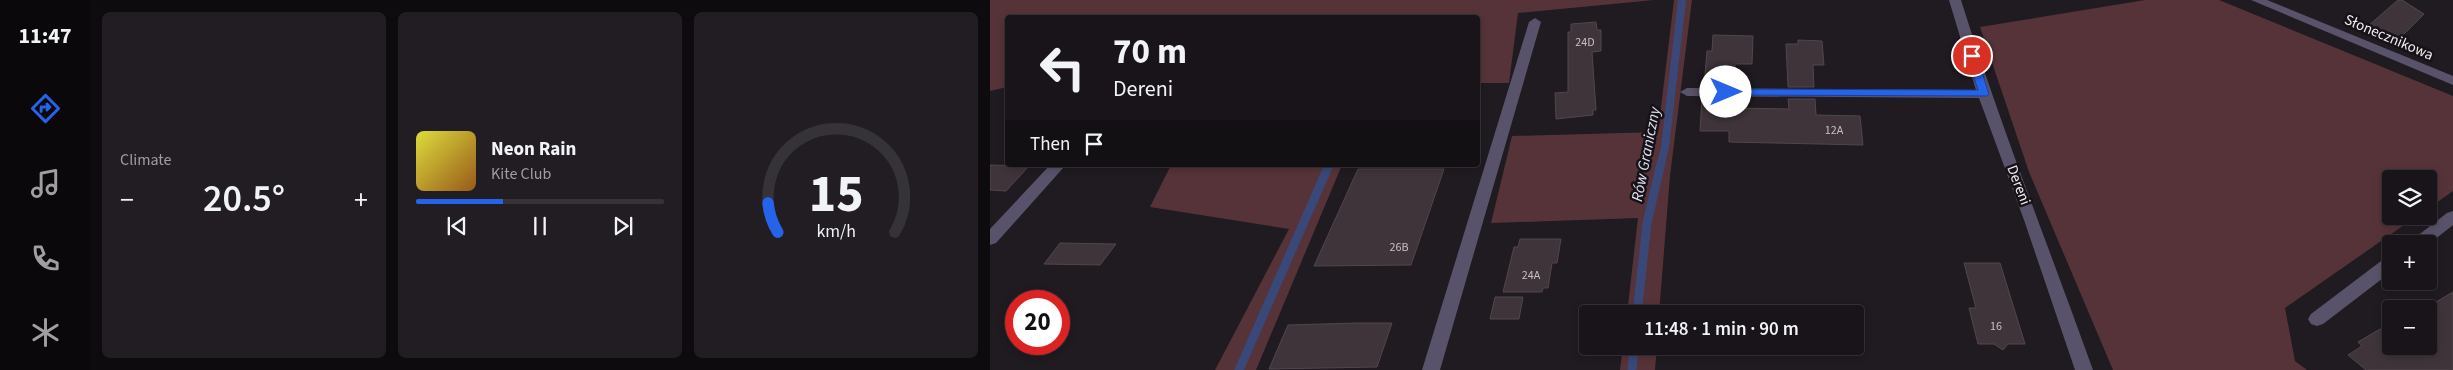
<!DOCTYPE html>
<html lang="en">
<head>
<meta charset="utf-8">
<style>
  :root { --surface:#181419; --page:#211d22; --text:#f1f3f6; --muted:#9f9ea2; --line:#363338; --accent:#2563eb }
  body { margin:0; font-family:"Source Sans 3",sans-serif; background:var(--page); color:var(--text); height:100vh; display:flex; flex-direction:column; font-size:19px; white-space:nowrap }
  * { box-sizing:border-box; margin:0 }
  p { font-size:16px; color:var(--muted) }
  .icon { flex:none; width:28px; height:28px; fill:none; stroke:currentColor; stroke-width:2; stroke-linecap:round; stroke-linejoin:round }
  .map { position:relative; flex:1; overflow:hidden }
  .sheet { display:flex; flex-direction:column; gap:12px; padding:12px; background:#0d0b0e; width:900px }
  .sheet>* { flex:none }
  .hud { position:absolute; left:15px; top:15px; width:475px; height:152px; border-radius:5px; box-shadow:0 2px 8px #0003,0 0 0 1px var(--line); background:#181419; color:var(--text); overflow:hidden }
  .controls { position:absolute; left:1392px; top:170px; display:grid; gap:10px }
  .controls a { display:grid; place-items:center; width:55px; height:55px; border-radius:5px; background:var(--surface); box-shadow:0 2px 8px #0003,0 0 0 1px var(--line); font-size:25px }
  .speed { position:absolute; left:15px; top:290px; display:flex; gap:10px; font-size:25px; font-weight:700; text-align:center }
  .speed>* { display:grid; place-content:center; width:65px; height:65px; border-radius:50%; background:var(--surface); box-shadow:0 2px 8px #0003,0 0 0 1px var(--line); line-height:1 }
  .speed .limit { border:8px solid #d22; background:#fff; color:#111 }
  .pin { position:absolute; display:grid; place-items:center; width:42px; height:42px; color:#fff; margin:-21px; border:2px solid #fff; border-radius:50%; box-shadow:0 1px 5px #0007 }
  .me { position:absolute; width:55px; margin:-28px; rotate:90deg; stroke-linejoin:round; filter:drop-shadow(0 0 4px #0008) }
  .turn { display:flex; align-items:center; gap:18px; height:105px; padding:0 25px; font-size:22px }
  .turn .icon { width:65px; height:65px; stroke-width:2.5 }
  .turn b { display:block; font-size:35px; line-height:42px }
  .then { display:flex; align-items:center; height:48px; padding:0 25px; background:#0003; gap:10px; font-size:19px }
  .big { font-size:38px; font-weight:600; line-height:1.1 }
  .sheet .tile { flex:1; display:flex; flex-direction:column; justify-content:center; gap:8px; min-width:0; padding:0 18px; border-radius:8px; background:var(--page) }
  .sheet .dial { align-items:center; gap:0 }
  .dial svg { height:130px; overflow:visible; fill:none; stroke:var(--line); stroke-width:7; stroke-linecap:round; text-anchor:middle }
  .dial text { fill:var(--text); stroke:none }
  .song { display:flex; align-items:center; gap:15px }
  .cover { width:60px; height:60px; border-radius:8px; background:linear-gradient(135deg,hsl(60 70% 55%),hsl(30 70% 35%)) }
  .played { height:5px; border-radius:2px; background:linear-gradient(90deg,var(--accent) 35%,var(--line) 35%) }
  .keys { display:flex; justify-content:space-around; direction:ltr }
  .heat { display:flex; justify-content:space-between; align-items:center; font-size:28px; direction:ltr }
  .sheet .tiles { flex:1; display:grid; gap:12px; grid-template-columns:repeat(3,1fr) }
  .trip { position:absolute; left:589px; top:305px; width:285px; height:50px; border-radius:5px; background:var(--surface); box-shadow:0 2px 8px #0003,0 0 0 1px var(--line); font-weight:600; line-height:50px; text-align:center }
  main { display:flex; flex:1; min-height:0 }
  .tabs { display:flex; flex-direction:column; width:90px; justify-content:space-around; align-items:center; background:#0a080a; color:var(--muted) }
  .tabs .icon { width:35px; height:35px }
  .tabs .current { color:var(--accent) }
  .tabs b { font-size:22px; color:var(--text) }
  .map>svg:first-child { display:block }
</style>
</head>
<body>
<main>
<nav class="tabs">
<b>11:47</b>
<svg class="icon current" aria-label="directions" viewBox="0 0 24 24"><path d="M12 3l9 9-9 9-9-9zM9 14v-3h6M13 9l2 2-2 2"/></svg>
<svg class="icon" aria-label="music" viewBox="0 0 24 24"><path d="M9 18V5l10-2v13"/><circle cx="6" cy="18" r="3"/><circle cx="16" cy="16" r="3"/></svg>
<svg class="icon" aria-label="phone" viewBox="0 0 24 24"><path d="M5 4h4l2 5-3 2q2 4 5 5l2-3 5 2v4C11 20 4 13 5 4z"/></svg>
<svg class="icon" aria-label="climate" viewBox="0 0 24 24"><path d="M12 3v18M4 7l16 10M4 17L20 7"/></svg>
</nav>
<section class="sheet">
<div class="tiles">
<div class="tile"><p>Climate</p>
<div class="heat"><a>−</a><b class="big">20.5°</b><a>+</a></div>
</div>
<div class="tile">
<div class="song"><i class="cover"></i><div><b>Neon Rain</b><p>Kite Club</p></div></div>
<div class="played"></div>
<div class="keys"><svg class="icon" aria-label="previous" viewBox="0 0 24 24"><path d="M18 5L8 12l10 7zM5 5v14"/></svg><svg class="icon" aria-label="pause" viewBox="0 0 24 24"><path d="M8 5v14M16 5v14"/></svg><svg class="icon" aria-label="next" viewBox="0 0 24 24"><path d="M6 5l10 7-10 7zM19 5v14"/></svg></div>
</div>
<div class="tile dial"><svg viewBox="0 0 100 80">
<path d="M14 69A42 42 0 1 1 86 69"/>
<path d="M14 69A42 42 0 0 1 8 51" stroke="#2563eb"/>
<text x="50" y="56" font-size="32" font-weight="700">15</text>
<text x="50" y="72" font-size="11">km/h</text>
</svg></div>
</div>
</section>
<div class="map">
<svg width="1463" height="370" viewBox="0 0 1463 370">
  <rect width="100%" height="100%" fill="#201a21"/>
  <path fill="#563338" d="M0,0H664L528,13L519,83H488V18H18L17,87L0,91Z
    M684,0H702L680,176L669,314H637L648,218L501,223L522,136L668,132Z
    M1155,0H1229L1463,96V191L1439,208V179H1401V216H1427L1295,308L1305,361L1317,370H1123L1039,172L990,27Z
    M181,165H352L266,370H225L299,229L160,207Z
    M633,346H667L665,370H630Z"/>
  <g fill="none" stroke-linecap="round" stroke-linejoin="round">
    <path stroke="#394879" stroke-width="8" d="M671,164L675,147L692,0"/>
    <path stroke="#394879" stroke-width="9" d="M647,314L657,223L671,163
      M249,370L339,165
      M642,370L644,346"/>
  </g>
  <path fill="#3e3439" stroke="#50474c" d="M1408,0H1412L1434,14L1409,39L1378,26Z
    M606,22L607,30H611V51L602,52L606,110H603V115L566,119L565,93L578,92V32H581V24Z
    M723,35L763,36L762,64H745L744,86H714L717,51H722Z
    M808,40L832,41L834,65H823L824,87H798L796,44H808Z
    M712,98H744V108L799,109L798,99H825L826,115L870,116L873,145L739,142V131H710Z
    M0,165L39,166L16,191L0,190Z
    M368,169H454L421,265L324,266Z
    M530,239H571L567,263H562L558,288H553L552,292H513L524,247H528Z
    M70,243L126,244L110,265L54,264Z
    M974,263H1010L1035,344H1018L1013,350L1004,344H988L979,308H986Z
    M1463,292V370H1376L1358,355L1372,346L1368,342L1390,329L1395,332L1401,328V346H1439V309H1434Z
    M505,297H533L529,319H500Z
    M367,323H402L387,367L279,369L298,325Z"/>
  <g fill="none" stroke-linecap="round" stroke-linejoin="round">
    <path fill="#58536a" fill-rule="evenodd" d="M959,0H971C1010,125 1059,247 1103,370H1085L1034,220L989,98L697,96L690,92L697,88L986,90Z
      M1261,0H1277L1463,76V85Z
      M545,18L551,22L450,370H432L539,22Z
      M60,165H73L74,167L6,243L0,245V229Z
      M1463,211V225L1439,244H1420L1422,240L1457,213Z
      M1401,257V272L1333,324L1327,326L1321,324L1318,319L1321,314L1395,258Z"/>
  </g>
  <path fill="#2563eb" stroke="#184099" d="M979,54L987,56L999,94L997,96L736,95L731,92L736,89L988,90L977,56Z"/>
  <g text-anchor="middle" stroke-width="5" stroke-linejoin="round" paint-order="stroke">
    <g font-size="12" fill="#c4bfc4">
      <text x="595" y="46">24D</text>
      <text x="844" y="134">12A</text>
      <text x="409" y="251">26B</text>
      <text x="541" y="279">24A</text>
      <text x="1006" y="330">16</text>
    </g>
    <g font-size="15" fill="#f1edf2" stroke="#171118">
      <text transform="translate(1399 37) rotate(23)" y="5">Słonecznikowa</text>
      <text transform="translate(1029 185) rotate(69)" y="5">Dereni</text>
    </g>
    <g font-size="16" font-style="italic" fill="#dbe1f1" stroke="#171118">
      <text transform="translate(655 154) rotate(-79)" y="6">Rów Graniczny</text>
    </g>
  </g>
</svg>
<div class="controls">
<a><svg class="icon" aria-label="layers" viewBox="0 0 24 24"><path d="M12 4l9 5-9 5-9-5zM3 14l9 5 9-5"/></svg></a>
<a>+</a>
<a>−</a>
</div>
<div class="speed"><div class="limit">20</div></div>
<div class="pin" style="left:982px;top:56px;background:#d93025"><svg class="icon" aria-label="arrive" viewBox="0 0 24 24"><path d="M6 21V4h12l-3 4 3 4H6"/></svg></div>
<svg class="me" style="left:736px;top:92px" viewBox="-20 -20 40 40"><circle r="19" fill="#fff"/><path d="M0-13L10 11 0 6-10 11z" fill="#2563eb"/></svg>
<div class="trip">11:48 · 1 min · 90 m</div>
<div class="hud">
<div class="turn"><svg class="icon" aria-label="left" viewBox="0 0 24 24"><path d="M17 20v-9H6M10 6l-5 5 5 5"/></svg><div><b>70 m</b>Dereni</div></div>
<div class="then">Then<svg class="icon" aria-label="arrive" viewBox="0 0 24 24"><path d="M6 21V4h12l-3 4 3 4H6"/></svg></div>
</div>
</div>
</main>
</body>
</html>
